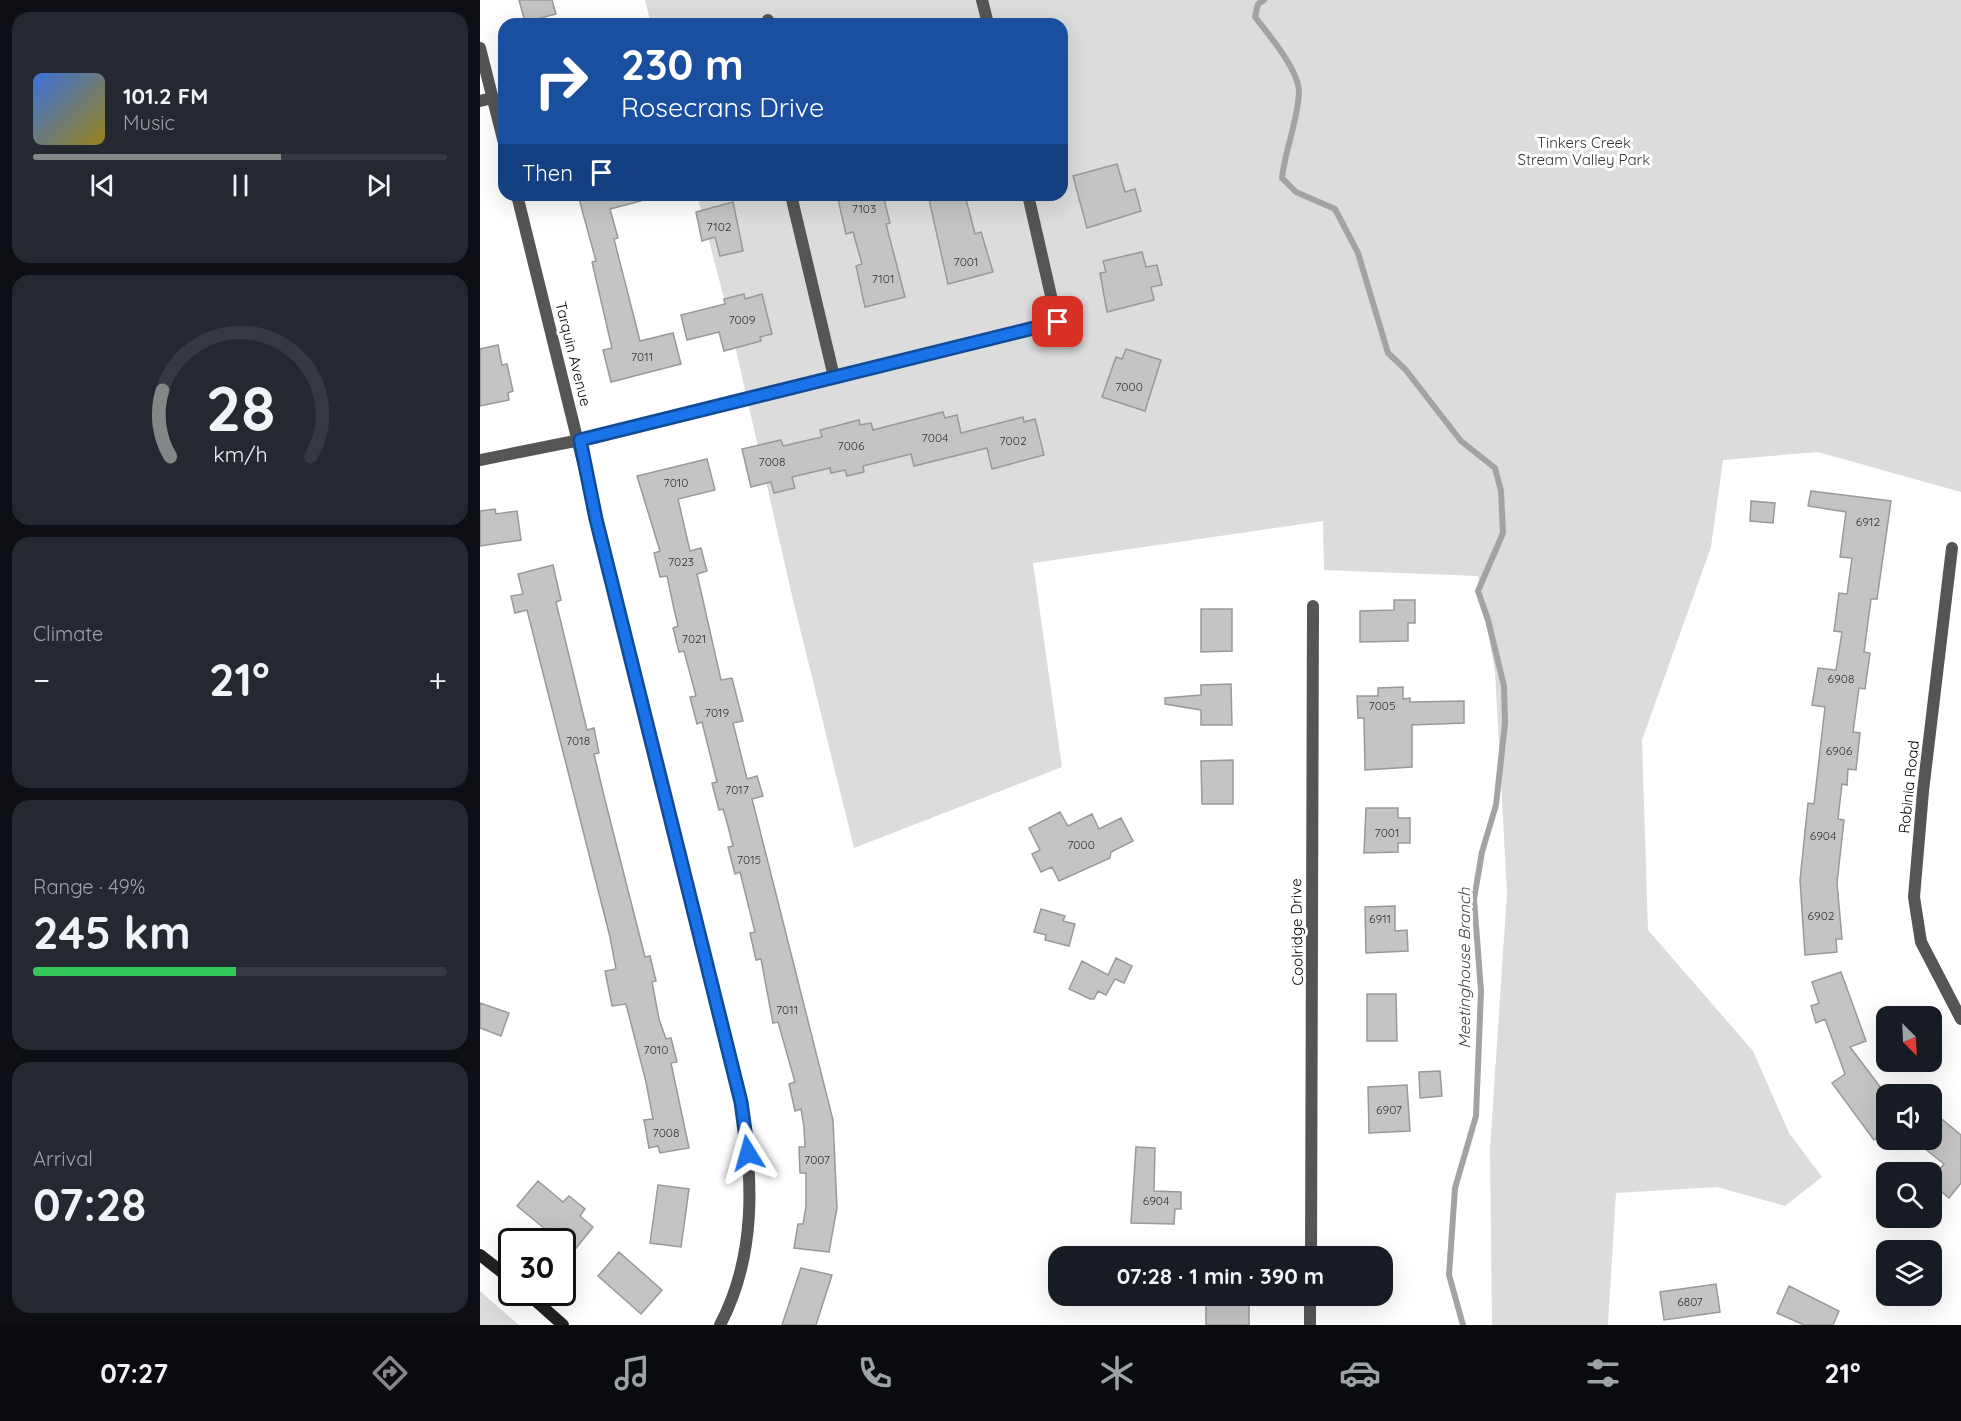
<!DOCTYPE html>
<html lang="en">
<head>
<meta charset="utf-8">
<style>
  :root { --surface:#171b24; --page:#242831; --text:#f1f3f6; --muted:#9ea1a6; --line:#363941; --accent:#858687 }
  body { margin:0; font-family:Quicksand,sans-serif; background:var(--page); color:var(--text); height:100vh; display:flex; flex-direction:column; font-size:22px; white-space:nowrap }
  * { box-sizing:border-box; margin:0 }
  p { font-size:20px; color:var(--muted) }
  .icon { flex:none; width:33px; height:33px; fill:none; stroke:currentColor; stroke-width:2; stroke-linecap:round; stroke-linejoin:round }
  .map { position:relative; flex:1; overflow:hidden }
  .panel { display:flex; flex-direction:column; gap:12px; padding:12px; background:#0d0f14; width:480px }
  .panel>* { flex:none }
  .top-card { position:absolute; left:18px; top:18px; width:570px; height:183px; border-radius:18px; box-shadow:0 6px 24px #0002; background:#1a4fa0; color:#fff; overflow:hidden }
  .needle { width:39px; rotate:156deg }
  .buttons { position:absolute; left:1396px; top:1006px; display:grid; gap:12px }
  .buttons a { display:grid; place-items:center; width:66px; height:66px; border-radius:12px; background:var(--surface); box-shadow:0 6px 24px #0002; font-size:30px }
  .speed { position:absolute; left:18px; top:1228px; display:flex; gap:12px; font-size:30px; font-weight:700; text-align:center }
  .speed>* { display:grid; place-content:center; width:78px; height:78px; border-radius:50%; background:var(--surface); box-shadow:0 6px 24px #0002; line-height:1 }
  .speed .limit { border:3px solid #111; border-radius:9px; background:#fff; color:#111 }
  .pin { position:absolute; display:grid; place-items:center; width:51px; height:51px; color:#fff; margin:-26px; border-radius:12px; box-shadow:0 3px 9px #0006 }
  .me { position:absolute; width:66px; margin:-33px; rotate:352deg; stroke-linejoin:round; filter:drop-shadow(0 0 4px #0008) }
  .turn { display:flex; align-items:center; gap:21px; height:126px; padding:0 24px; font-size:27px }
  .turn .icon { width:78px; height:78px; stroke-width:2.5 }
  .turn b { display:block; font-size:42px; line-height:51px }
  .then { display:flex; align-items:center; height:57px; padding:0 24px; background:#0003; gap:12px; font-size:22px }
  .big { font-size:45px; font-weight:700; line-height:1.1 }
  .panel .card { flex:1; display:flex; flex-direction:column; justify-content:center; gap:9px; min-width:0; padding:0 21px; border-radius:18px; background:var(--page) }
  .panel .dial { align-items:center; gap:0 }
  .dial svg { height:156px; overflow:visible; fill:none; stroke:var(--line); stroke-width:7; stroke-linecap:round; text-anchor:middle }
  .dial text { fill:var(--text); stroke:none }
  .song { display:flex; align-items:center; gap:18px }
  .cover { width:72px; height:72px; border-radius:9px; background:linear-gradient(135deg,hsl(220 70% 55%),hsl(50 70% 35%)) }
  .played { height:6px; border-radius:3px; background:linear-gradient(90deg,var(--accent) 60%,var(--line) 60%) }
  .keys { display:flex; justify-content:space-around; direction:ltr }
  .heat { display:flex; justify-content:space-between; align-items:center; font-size:33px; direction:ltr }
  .charge { height:9px; border-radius:4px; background:linear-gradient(90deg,#34c759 49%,var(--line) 0) }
  .trip { position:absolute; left:568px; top:1246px; width:345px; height:60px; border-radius:18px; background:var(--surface); box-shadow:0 6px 24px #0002; font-weight:700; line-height:60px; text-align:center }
  .tabs { display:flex; height:96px; justify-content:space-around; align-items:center; background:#090b0e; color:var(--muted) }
  .tabs .icon { width:42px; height:42px }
  .tabs .selected { color:var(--accent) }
  .tabs b { font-size:27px; color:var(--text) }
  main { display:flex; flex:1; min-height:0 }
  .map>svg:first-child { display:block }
</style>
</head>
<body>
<main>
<section class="panel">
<div class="card">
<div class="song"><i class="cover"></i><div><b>101.2 FM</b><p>Music</p></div></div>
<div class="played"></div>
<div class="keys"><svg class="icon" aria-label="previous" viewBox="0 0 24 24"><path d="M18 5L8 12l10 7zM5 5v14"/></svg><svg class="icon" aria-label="pause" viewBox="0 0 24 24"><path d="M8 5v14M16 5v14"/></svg><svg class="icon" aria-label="next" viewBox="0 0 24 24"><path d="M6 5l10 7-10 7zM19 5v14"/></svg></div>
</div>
<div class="card dial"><svg viewBox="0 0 100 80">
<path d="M14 69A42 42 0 1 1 86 69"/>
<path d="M14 69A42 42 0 0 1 10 35" stroke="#858687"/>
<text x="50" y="56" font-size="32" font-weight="700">28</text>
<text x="50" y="72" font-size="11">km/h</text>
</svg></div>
<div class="card"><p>Climate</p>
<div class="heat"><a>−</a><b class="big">21°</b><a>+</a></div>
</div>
<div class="card"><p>Range · 49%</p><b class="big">245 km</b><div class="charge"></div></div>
<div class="card"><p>Arrival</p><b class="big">07:28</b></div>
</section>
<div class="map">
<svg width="1481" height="1325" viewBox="0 0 1481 1325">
  <rect width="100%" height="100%" fill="#fff"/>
  <path fill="#dcdcdc" d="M165,0H1481V492L1338,452L1243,460L1231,547L1162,740L1168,930L1273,1051L1309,1133L1342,1177L1305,1206L1237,1187L1136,1193L1128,1325H1012L1010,1149L1027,893L1015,672L998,576L844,570L843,521L553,563L582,767L374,848L313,600L245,302L217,195H582V24H171Z
    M0,1291L39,1325H0Z"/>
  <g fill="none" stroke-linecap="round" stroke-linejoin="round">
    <path stroke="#a3a3a3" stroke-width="6" d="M784,0L778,4L775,17C788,34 819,70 819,92C818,120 805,150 802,178L816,192L855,209L878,253L908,353L925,369L981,441L1015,468L1021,491L1023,533L998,591L1008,620L1024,686L1025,723L1016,805L1002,852L994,899L1001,991L996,1116L975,1188L969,1275L983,1325"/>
  </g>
  <path fill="#c4c4c4" stroke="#999" stroke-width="1.5" d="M39,0H72L76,14L45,22Z
    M637,164L645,192L655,189L661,211L607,228L593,176Z
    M98,195H160L161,201L130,209L138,238L134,239L160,341L193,333L201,364L131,382L123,350L132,348L112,262L116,261Z
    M357,195H403L410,223L406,224L425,297L385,307L376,266L382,264L373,232L366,234Z
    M448,195H485L495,234L501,232L513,272L468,284Z
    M253,202L263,251L240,256L235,237L222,241L216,212Z
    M662,252L666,267L677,265L682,285L671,287L674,300L627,312L620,273L626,272L623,261Z
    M264,294L265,299L282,294L292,334L280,337L281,341L244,351L239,332L207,340L201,315L245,304L244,299Z
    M18,345L22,365L27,364L33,391L28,393L29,400L0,406V349Z
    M646,349L681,360L665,411L622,397L636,357L642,359Z
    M463,412L465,418L477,415L481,433L543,417L544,422L555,419L564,455L512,469L507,448L434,466L431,454L383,466L384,472L367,476L365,470L351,473L350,468L312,477L315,488L294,493L291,482L271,487L262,449L301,440L303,446L342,437L340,430L379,420L380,425L391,423L393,430Z
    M227,459L235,490L198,499L210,551L221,548L227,571L217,574L241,680L252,678L258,702L263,721L253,723L267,779L277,776L283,796L272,799L353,1120L357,1208L349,1252L314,1248L318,1224H323L326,1206V1173H320L319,1147H325L324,1127L321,1109L315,1111L309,1084L315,1082L298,1022L293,1023L281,959L276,960L270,933L275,932L260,872L255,874L248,847L253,846L248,826L243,809L239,810L232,783L237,782L222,722L217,724L210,697L216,696L204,651L199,652L193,628L198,626L194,609L187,576L180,577L174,553L180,551L157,476Z
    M1331,491L1411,501L1397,599H1391L1384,652L1390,653L1385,689L1379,688L1373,732L1380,733L1376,770L1368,769L1367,785L1362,784L1358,819L1364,820L1357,883L1362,939H1356L1357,952L1325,955L1320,880L1328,803L1334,804L1345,707L1332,705L1338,668L1356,670L1362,632L1354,631L1359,593L1367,594L1372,558L1360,557L1366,512L1328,506Z
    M1271,501L1295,503L1293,523L1270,521Z
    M15,509L16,514L37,511L41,540L0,546V511Z
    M73,565L81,600L76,602L107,730L114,728L119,753L114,754L124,796L165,957L170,956L176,981L172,982L179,1019L186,1039L191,1038L197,1062L191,1063L209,1148L180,1153L178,1146L169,1148L164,1120L173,1119L166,1082L146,1004L132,1006L125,971L136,969L130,937L47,610L35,613L31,596L43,594L38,574Z
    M914,600H935V623H928V641L880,642V611L914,610Z
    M721,609H752V651L721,652Z
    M751,684L752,725H721V710L685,704V698L721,695V685Z
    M923,687V699L930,698V702L984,701V723L932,725V767L885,770L884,718H878L877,696H898V688Z
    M753,760V804H722L721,761Z
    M886,808H918V818H930V843H918V852L884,853Z
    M580,812L588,826L612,814L619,829L641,818L653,841L631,852L630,858L579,881L572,867L561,872L552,854L560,850L549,828Z
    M915,906V931L927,930L928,951L886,953L885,907Z
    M561,909L585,916L583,921L595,924L589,946L565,940L566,935L554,932Z
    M636,958L652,966L644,983L635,979L626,995L618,991L614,999H610L589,989L602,961L628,975Z
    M1361,972L1386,1041L1370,1047L1407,1096V1131L1394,1140L1352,1083L1365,1074L1345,1019L1336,1023L1331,1006L1339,1003L1332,982Z
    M887,994H916L917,1041H887Z
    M0,1003L29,1013L21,1036L0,1028Z
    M960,1071L962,1096L940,1098L939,1072Z
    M927,1085L930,1131L889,1133L888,1087Z
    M1452,1111L1481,1135V1183L1469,1198L1452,1184V1179L1464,1164L1434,1140H1452Z
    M656,1147L675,1148L674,1191L701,1192V1209H695L694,1224L651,1223Z
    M58,1181L83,1202L89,1196L105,1209L100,1216L113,1227L93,1252L37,1206Z
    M178,1185L209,1189L201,1247L170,1243Z
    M139,1252L182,1290L161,1314L118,1276Z
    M321,1268L352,1275L336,1325H302Z
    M1236,1284L1240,1312L1184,1320L1180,1292Z
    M1309,1286L1359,1311L1353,1325H1324L1297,1313Z
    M726,1301H769V1325H726Z"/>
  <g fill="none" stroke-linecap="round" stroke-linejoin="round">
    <path stroke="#555" stroke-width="12" d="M502,0L508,24
      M287,24L288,20
      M0,48L24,143
      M0,101L13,98
      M37,195L261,1102C273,1177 277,1255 240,1325
      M311,195L354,377
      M0,460L100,440L577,322L548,195
      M1472,548L1443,791L1434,897L1441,942L1481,1019
      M831,1257L833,606
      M830,1325V1296"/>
    <path stroke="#222" stroke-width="12" d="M0,1255L32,1280
      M47,1293L83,1325"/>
  </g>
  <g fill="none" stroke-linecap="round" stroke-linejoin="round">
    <defs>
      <path id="route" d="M268,1153L261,1102L116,519L100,440L578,322"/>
    </defs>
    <use href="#route" stroke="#114b97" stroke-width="15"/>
    <use href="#route" stroke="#1a73e8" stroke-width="10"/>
  </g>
  <g text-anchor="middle" stroke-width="6" stroke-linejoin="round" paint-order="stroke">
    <g font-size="12" fill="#313131">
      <text x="384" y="213">7103</text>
      <text x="239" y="231">7102</text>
      <text x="486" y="266">7001</text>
      <text x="403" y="283">7101</text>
      <text x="262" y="324">7009</text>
      <text x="162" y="361">7011</text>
      <text x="649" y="391">7000</text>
      <text x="455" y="442">7004</text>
      <text x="533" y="445">7002</text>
      <text x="371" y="450">7006</text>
      <text x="292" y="466">7008</text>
      <text x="196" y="487">7010</text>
      <text x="1388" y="526">6912</text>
      <text x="201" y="566">7023</text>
      <text x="214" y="643">7021</text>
      <text x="1361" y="683">6908</text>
      <text x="902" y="710">7005</text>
      <text x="237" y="717">7019</text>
      <text x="98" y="745">7018</text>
      <text x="1359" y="755">6906</text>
      <text x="257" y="794">7017</text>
      <text x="907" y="837">7001</text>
      <text x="1343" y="840">6904</text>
      <text x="601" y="849">7000</text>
      <text x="269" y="864">7015</text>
      <text x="1341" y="920">6902</text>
      <text x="900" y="923">6911</text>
      <text x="307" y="1014">7011</text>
      <text x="176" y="1054">7010</text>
      <text x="909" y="1114">6907</text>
      <text x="186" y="1137">7008</text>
      <text x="337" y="1164">7007</text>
      <text x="676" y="1205">6904</text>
      <text x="1210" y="1306">6807</text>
    </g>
    <g font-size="15" fill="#333" stroke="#fff">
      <text x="1104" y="148">Tinkers Creek<tspan x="1104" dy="17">Stream Valley Park</tspan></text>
    </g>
    <g font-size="15" fill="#000" stroke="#fff">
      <text transform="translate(93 354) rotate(76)" y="5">Tarquin Avenue</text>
      <text transform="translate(1429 787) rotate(-84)" y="5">Robinia Road</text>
      <text transform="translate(817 932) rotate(-91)" y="5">Coolridge Drive</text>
    </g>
    <g font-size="16" font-style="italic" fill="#444" stroke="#fff">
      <text transform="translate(984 968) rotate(-90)" y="6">Meetinghouse Branch</text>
    </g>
  </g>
</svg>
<div class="buttons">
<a><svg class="needle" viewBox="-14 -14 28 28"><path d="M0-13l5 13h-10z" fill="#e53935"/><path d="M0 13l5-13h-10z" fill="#9ea1a6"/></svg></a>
<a><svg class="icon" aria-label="sound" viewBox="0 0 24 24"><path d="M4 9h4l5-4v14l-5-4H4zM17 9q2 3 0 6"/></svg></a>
<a><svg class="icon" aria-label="search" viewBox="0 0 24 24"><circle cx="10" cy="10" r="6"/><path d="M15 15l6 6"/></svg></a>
<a><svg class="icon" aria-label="layers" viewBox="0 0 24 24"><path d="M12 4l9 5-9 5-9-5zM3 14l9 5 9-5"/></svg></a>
</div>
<div class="speed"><div class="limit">30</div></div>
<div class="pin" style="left:578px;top:322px;background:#d93025"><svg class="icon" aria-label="arrive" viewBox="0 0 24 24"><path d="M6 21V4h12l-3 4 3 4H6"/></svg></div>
<svg class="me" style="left:268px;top:1153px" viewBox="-20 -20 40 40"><path d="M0-17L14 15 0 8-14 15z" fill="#1a73e8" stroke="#fff" stroke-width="4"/></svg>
<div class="trip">07:28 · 1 min · 390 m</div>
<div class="top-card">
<div class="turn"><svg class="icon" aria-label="right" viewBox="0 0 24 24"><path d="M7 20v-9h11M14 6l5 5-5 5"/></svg><div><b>230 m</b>Rosecrans Drive</div></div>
<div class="then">Then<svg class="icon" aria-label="arrive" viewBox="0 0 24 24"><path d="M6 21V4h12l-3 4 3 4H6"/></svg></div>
</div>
</div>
</main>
<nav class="tabs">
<b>07:27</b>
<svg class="icon selected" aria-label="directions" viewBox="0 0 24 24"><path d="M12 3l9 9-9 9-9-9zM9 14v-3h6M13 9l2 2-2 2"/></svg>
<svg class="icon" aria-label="music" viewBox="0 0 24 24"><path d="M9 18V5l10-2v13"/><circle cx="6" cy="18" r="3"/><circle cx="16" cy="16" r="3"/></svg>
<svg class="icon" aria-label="phone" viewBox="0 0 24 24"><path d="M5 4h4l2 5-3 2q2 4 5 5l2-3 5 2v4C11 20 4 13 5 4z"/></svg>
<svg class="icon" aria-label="climate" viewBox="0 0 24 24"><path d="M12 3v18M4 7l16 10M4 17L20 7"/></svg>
<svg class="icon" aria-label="car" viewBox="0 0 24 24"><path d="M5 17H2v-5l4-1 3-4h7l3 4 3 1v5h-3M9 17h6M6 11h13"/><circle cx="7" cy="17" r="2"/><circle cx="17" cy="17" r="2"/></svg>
<svg class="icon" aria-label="filters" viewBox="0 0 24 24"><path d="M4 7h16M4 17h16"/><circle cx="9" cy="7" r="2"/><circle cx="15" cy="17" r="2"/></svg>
<b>21°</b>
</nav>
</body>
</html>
